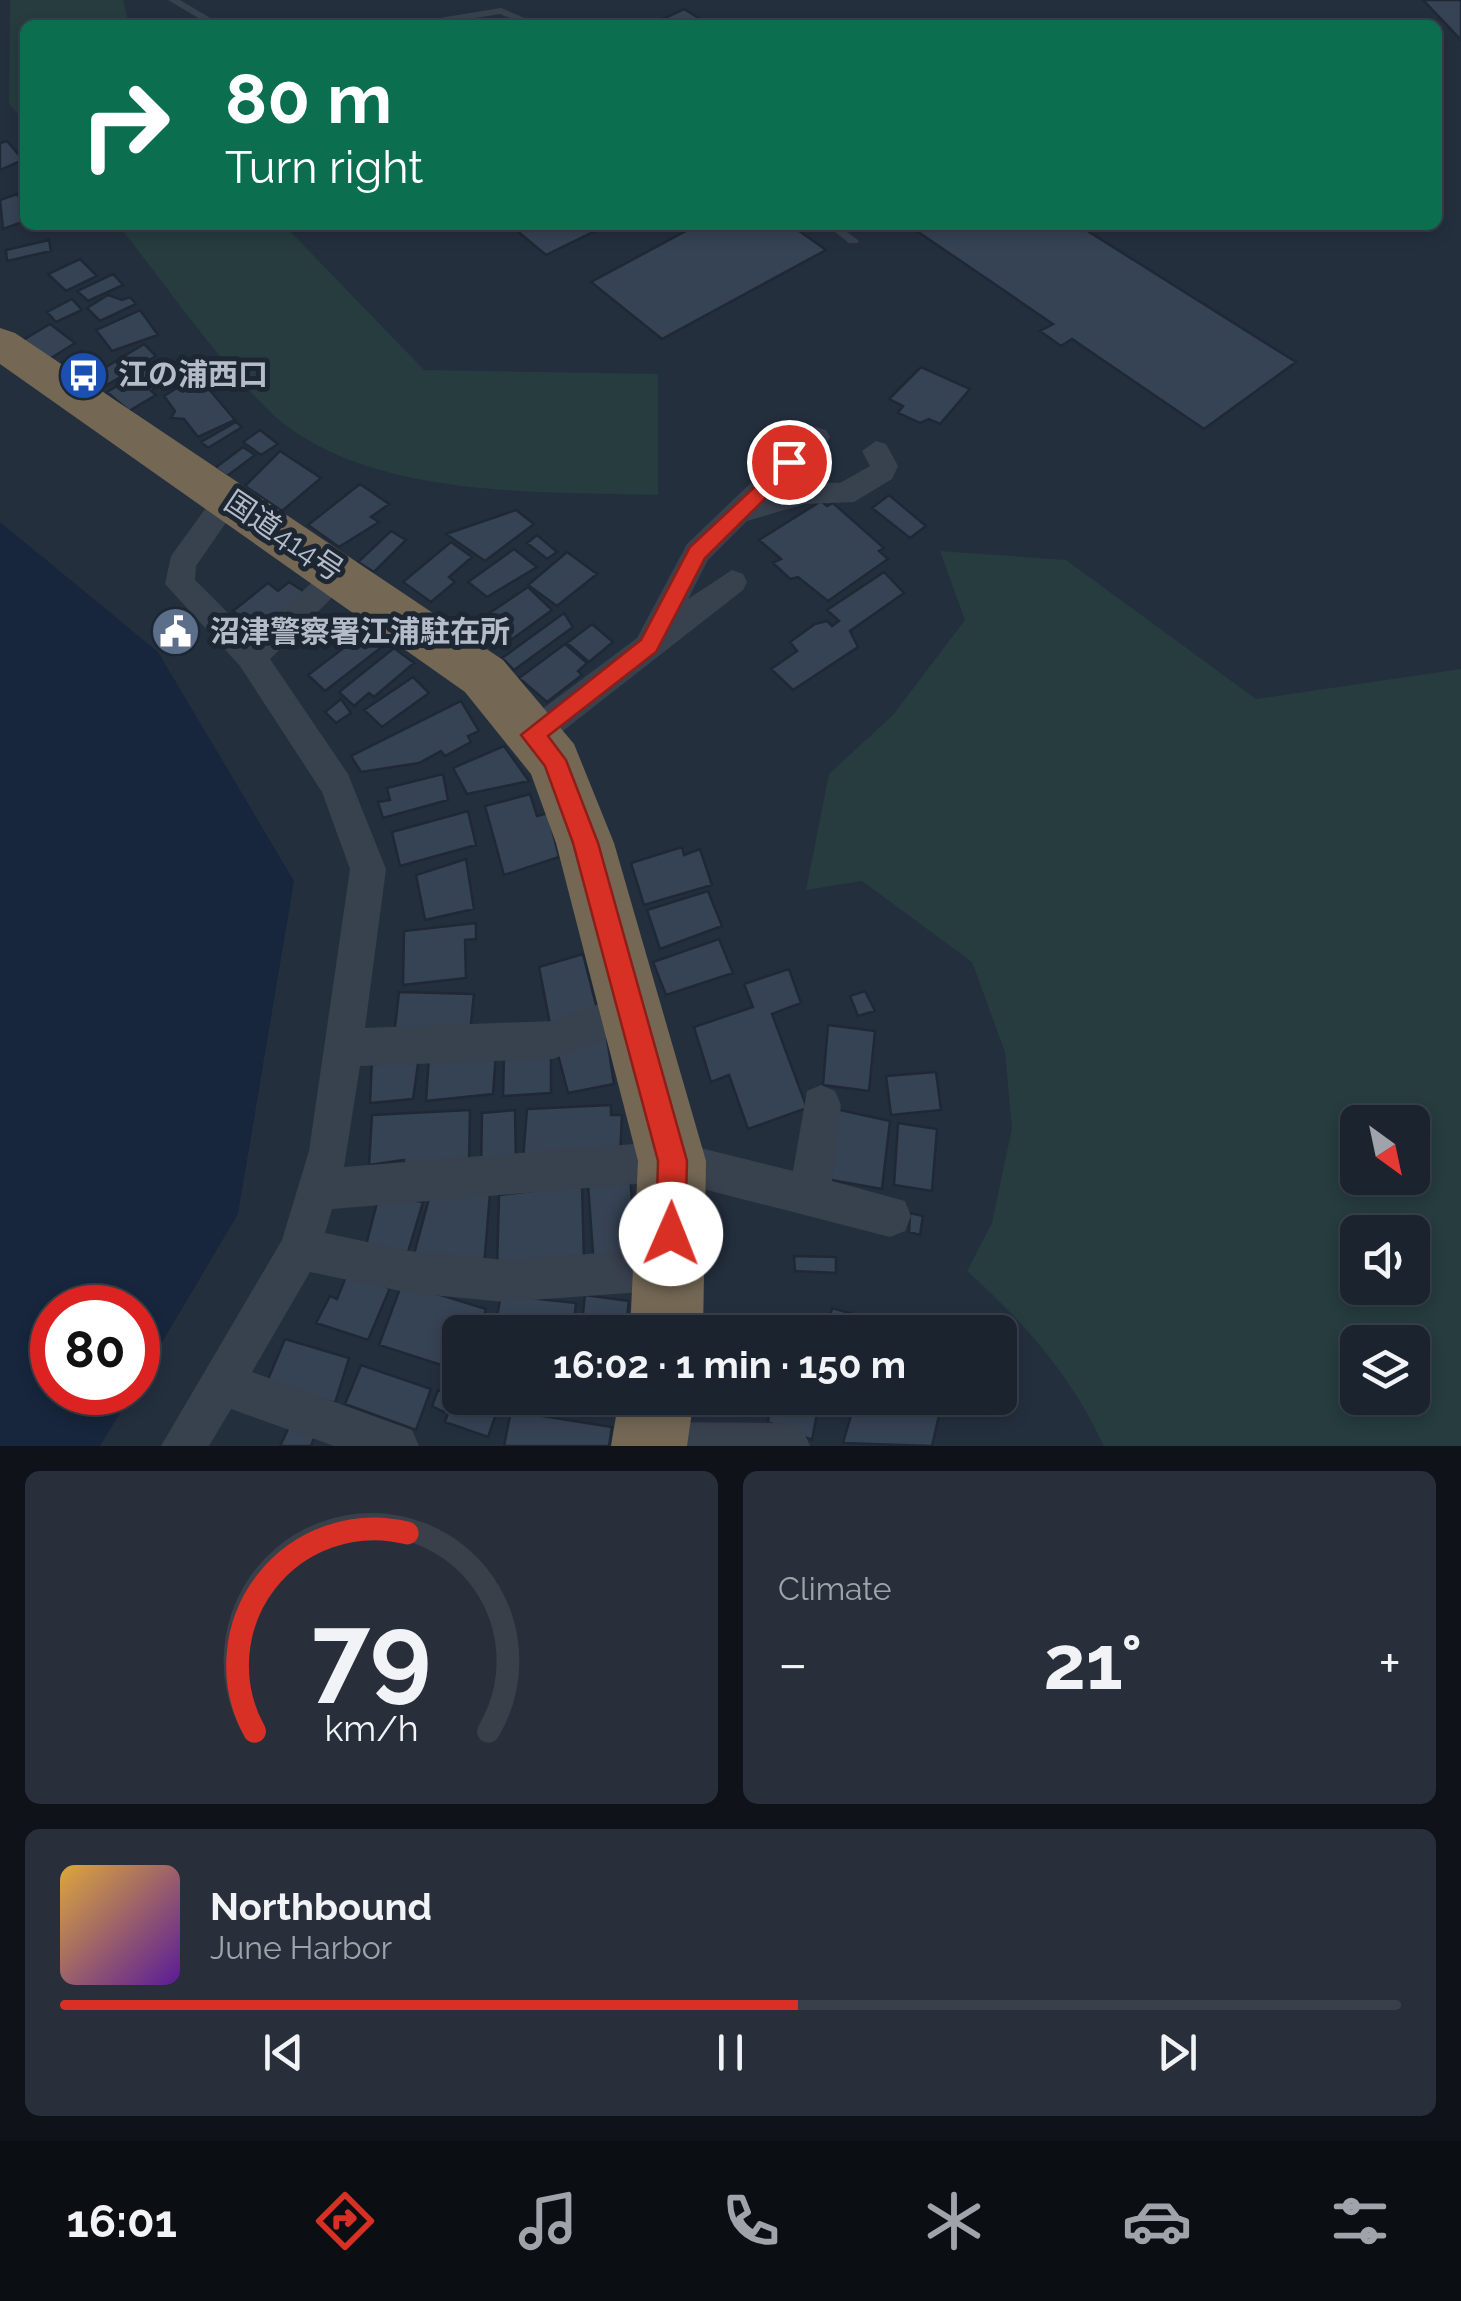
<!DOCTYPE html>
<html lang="en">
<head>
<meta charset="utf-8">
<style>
  :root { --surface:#1b232e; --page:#282f3a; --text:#f1f3f6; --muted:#a0a4aa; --line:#39404a; --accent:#d93025 }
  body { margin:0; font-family:Raleway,"Noto Sans JP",sans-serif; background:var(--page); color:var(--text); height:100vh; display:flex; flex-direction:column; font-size:38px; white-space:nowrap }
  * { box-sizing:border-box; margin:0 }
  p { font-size:32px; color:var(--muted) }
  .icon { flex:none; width:55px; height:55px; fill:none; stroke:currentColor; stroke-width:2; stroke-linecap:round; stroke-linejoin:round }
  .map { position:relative; height:1446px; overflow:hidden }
  .details { display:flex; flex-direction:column; gap:25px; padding:25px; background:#0f1319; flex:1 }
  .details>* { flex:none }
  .hud { position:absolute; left:20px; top:20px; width:1422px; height:210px; border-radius:15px; box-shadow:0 5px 15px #0003,0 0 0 2px var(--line); background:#0b6e4f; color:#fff; overflow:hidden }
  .needle { width:65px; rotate:147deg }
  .tools { position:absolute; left:1340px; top:1105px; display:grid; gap:20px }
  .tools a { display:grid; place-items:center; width:90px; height:90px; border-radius:15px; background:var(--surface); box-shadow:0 5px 15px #0003,0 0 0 2px var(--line); font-size:50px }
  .speed { position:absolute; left:30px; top:1285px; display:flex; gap:20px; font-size:50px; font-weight:700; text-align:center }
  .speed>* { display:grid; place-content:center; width:130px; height:130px; border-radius:50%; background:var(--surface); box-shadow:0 5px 15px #0003,0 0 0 2px var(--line); line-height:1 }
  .speed .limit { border:15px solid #d22; background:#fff; color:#111 }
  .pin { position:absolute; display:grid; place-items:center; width:85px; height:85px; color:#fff; margin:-42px; border:5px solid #fff; border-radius:50%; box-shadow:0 2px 10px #0007 }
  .me { position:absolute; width:110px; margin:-55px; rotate:1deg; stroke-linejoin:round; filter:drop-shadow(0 0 8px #0008) }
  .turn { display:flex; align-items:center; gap:35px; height:210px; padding:0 40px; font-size:45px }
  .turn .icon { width:130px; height:130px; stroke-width:2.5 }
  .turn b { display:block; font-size:70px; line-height:85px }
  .big { font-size:75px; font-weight:700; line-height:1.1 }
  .details .card { flex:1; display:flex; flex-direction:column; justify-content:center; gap:15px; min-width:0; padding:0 35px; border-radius:15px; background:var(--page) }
  .details .dial { align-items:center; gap:0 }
  .dial svg { height:260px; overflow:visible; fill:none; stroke:var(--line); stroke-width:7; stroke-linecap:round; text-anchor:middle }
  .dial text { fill:var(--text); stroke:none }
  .song { display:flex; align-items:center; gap:30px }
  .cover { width:120px; height:120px; border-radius:15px; background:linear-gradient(135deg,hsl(40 70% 55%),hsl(270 70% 35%)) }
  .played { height:10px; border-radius:5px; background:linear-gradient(90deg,var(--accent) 55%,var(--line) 55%) }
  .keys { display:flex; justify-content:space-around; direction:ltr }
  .heat { display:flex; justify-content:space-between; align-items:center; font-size:55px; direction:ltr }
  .details .tiles { flex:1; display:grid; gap:25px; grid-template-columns:1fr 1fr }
  .card:last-child { grid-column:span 2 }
  .trip { position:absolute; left:442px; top:1315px; width:575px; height:100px; border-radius:15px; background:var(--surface); box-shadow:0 5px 15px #0003,0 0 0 2px var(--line); font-weight:700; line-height:100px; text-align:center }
  .tab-bar { display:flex; height:160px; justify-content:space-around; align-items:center; background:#0b0e12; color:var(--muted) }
  .tab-bar .icon { width:70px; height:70px }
  .tab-bar .selected { color:var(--accent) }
  .tab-bar b { font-size:45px; color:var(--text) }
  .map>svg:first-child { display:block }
</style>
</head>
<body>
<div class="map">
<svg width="1461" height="1446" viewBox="0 0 1461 1446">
  <rect width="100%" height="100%" fill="#242f3e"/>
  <path fill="#263c3f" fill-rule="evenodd" d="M10,0H123L129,25H25V122L9,104Z
    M118,225H284L424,370L658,374V495C537,491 359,500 266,408C215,357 164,282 118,225Z
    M940,551L1066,560L1256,699L1461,669V1446H1104C1071,1375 1024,1322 967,1271L992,1223L1012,1128L1005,1052L972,962L862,881L806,890L829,774L893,715L965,620ZM1358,1122H1412V1178H1358ZM1358,1232H1412V1288H1358ZM1358,1342H1412V1398H1358Z"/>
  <path fill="#17263c" d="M0,522L158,652L294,881L238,1214L138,1383V1308H52V1392L132,1393L100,1446H0Z"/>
  <path fill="#364354" stroke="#1f2835" stroke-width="2.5" d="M1423,0H1461V40Z
    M684,9L710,25H650Z
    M7,141L23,160L0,170V143Z
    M17,194L25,206V221L3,229L0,200Z
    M510,225H607L546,255Z
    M697,225H791L826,250L662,339L591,282Z
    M908,225H1078L1296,362L1204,429L1072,339L1061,346L1040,331L1053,324Z
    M49,240L51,251L7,261L6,250Z
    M80,259L97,276L66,291L48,274Z
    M113,274L123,285L88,301L77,291Z
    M108,295L122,300L130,297L136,304L100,321L87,308Z
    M72,299L82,310L56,322L47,312Z
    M140,310L158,335L112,351L96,330Z
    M50,324L75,343L48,360L23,340Z
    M144,344L156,356L100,389L88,378Z
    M82,351L90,357L66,370L59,364Z
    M156,363L173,378L151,391L156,395L129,411L107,392Z
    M921,367L970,389L940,424L929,419L920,423L898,413L903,406L889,399Z
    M201,373L206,379L203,382L235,420L198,437L184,419L171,418L175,411L164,396Z
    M236,422L242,427L208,448L201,442Z
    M260,430L278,444L261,455L243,442Z
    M243,447L255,455L227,476L215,468Z
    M280,451L321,478L282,511L245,486Z
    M360,484L389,504L371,517L379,522L339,547L308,525Z
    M889,495L926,526L910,538L872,508Z
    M821,501L827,506L833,503L884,548L879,551L888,559L828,601L798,577L790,579L773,563L781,559L759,540Z
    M516,510L534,524L485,561L446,534Z
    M391,531L406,540L374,572L358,562Z
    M537,535L557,552L547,559L527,543Z
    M451,542L472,557L449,577L455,582L431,602L403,582Z
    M514,549L537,567L487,597L468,582Z
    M567,552L597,574L557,606L528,585Z
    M884,572L904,593L850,631L858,647L793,690L771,669L797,651L790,642L815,624L827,621L832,626L839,621L827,610Z
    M289,582L311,596L264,634L233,611L268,583L278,591Z
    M528,587L552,610L511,640L479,620Z
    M564,613L573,627L514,670L502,658Z
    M592,624L613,642L589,662L567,643Z
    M370,628L387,643L325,691L308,675Z
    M565,644L587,663L578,671L582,675L547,702L519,678Z
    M394,648L414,663L374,697L369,693L354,706L339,692Z
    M413,677L429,693L382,727L364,710Z
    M341,699L351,713L336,723L325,712Z
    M461,701L479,731L468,736L471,742L445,756L441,751L419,763L361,772L351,756Z
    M504,746L529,781L467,794L453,768Z
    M443,774L448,800L383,818L378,802L390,800L387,788Z
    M530,794L537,816L548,813L559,857L504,875L485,806Z
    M468,811L476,845L400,866L392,832Z
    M682,847L684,855L700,849L712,885L644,905L631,863Z
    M466,859L474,909L425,920L416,875Z
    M708,891L722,926L660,949L647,910Z
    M476,923V939L465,940L466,978L403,985L404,931Z
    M719,939L733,973L666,995L653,962Z
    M583,954L597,1009L550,1024L539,967Z
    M789,969L801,1003L772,1014L807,1108L748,1129L729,1075L711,1082L694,1027L753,1007L744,984Z
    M865,991L875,1011L858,1016L850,996Z
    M399,992L474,994L470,1033L394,1036Z
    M828,1025L875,1031L869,1091L823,1085Z
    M606,1031L614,1084L568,1093L556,1047Z
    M551,1051V1093L503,1096L504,1055Z
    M496,1053L493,1094L426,1101L429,1057Z
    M419,1057L413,1099L370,1103L372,1059Z
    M936,1072L941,1110L891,1115L886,1076Z
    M611,1105V1115H622L620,1156L523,1159L527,1109Z
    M831,1108L890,1121L882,1189L831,1180Z
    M470,1110L469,1167L404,1175V1160L369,1165L372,1115Z
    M515,1110L516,1164L481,1168L482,1113Z
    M898,1123L937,1129L932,1191L894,1185Z
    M630,1176L637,1261L594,1268L588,1184Z
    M582,1185L584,1261L497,1268L499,1195Z
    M490,1193L484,1266L414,1254L430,1195Z
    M379,1195L423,1202L408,1252L366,1245Z
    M910,1213L923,1216L920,1235L909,1232Z
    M794,1256L836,1257V1273L795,1271Z
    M347,1274L390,1288L368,1340L316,1323L330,1296L337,1299Z
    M402,1283L486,1309L479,1332H460V1371L379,1345Z
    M501,1295L576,1303L573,1332H494Z
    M585,1295L629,1301L625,1332H581Z
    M832,1308L853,1314L849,1332L827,1330Z
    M285,1339L349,1358L335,1403L266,1384Z
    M361,1365L431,1389L416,1430L345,1404Z
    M438,1390L450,1394L444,1412L432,1406Z
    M454,1395L498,1408L488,1437L445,1422Z
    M530,1398H563L562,1405L529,1404Z
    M772,1398H820L812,1440L768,1422Z
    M856,1398H943L932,1446L843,1443Z
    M511,1411L612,1427L609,1446H504Z
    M289,1427L315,1436L311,1446H280Z"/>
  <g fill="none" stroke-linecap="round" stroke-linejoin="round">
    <path fill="#38414e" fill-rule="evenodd" d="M168,0H180L222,25H210Z
      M501,8L541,25H528L500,14L432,25H410L415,22Z
      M826,225H838L859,241L857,243H849Z"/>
    <path fill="#38414e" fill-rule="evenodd" d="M816,427L826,430L830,437L826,444L779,490L805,482L840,483L870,466L862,451L876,441L886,444L898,466L892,479L854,502L805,504L747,521L708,560L688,599L732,570L743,574L747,582L743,590L545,745L533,749L521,745L517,735L521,725L637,638L687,544L806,430Z
      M229,487L239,490L243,498L196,566L195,580L252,637L330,566H352L356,574L270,659L348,774L386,869L365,1028L553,1021L632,992L645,998L651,1011L645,1024L553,1059L360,1066L344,1167L672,1141L793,1171L807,1091L821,1085L835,1091L841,1105L832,1181L905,1201L911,1216L905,1231L890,1237L672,1181L332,1209L325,1233L410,1251L505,1260L670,1248L685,1254L691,1269L685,1284L670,1290L505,1302L410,1293L310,1272L252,1372L412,1430L419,1446H334L231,1409L209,1446H161L282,1240L309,1151L350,869L322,792L240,666L165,584L171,556L219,490Z
      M650,1422L787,1423L803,1430L810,1446H628L634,1429Z"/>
    <path fill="#746855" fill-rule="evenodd" d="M0,328L15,333L503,660L574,744L614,843L706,1161L703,1332H630L638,1161L556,843L531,774L465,692L0,364Z
      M619,1398H694L687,1446H611Z"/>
  </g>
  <path fill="#d93025" stroke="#8d1f18" stroke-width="2.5" d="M789,455L799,462L796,468L705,558L656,652L548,736L566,760L598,843L687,1161L685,1234L681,1244L671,1248L660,1244L656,1234L658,1161L573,843L545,766L521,735L641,640L690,547Z"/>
  <defs>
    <symbol id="bus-disc" viewBox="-11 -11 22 22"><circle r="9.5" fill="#1a4fb4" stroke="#1d2633"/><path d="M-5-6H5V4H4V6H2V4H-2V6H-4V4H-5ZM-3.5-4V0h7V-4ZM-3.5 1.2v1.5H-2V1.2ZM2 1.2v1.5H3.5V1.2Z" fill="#fff"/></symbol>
    <symbol id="civic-disc" viewBox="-11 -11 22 22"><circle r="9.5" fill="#5c6f8a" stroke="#1d2633"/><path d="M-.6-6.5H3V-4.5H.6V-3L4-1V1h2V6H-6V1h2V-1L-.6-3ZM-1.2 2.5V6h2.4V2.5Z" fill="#fff"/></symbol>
  </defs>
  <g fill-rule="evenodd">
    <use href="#bus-disc" x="56" y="348" width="55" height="55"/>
    <use href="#civic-disc" x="148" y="604" width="55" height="55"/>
  </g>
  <g text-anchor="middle" stroke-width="10" stroke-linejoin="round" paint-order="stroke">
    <g font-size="30" font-weight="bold" fill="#b4bcc9" stroke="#1d2633" text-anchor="start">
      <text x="118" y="385">江の浦西口</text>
      <text x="210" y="642">沼津警察署江浦駐在所</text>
    </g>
    <g font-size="30" fill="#b4bcc9" stroke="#1d2633">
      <text transform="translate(284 536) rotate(34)" y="10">国道414号</text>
    </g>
  </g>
</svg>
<div class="tools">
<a><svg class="needle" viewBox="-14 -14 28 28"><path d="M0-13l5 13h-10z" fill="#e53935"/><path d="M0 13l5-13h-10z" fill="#a0a4aa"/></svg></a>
<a><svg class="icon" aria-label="sound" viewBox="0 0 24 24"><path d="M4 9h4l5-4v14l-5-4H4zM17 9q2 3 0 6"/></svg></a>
<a><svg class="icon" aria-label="layers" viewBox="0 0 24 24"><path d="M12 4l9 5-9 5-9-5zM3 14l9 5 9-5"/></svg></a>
</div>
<div class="speed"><div class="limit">80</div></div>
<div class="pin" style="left:789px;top:462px;background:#d93025"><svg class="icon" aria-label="arrive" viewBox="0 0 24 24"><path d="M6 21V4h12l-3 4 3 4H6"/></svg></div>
<svg class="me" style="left:671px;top:1234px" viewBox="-20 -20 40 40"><circle r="19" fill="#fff"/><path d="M0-13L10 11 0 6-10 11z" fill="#d93025"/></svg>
<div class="trip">16:02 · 1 min · 150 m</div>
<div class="hud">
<div class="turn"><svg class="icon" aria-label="right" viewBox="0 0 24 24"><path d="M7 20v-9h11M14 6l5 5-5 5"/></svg><div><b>80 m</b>Turn right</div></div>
</div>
</div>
<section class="details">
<div class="tiles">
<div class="card dial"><svg viewBox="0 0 100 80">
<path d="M14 69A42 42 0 1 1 86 69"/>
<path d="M14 69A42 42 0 0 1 61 8" stroke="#d93025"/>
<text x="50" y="56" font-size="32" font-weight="700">79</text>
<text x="50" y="72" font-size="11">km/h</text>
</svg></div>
<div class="card"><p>Climate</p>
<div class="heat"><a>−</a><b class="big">21°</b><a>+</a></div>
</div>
<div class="card">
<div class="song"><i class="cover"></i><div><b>Northbound</b><p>June Harbor</p></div></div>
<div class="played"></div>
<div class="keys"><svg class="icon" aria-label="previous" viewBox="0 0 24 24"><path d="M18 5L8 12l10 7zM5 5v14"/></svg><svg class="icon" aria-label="pause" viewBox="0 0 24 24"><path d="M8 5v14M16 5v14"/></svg><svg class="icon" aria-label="next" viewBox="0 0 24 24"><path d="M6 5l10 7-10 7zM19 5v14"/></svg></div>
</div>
</div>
</section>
<nav class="tab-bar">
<b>16:01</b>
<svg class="icon selected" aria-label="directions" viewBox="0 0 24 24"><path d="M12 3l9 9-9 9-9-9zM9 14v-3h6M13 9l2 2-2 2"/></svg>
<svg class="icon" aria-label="music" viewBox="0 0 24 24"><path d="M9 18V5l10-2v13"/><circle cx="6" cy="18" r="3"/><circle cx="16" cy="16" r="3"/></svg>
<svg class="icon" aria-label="phone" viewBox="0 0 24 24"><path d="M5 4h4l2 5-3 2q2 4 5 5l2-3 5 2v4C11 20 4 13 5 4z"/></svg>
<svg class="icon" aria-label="climate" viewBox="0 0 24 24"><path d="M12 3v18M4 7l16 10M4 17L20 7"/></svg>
<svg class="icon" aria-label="car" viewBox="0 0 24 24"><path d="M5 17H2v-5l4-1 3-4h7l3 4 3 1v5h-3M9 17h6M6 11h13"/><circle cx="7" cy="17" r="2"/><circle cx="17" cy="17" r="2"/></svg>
<svg class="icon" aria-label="filters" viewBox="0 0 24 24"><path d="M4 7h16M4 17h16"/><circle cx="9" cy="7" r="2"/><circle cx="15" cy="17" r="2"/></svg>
</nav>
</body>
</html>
